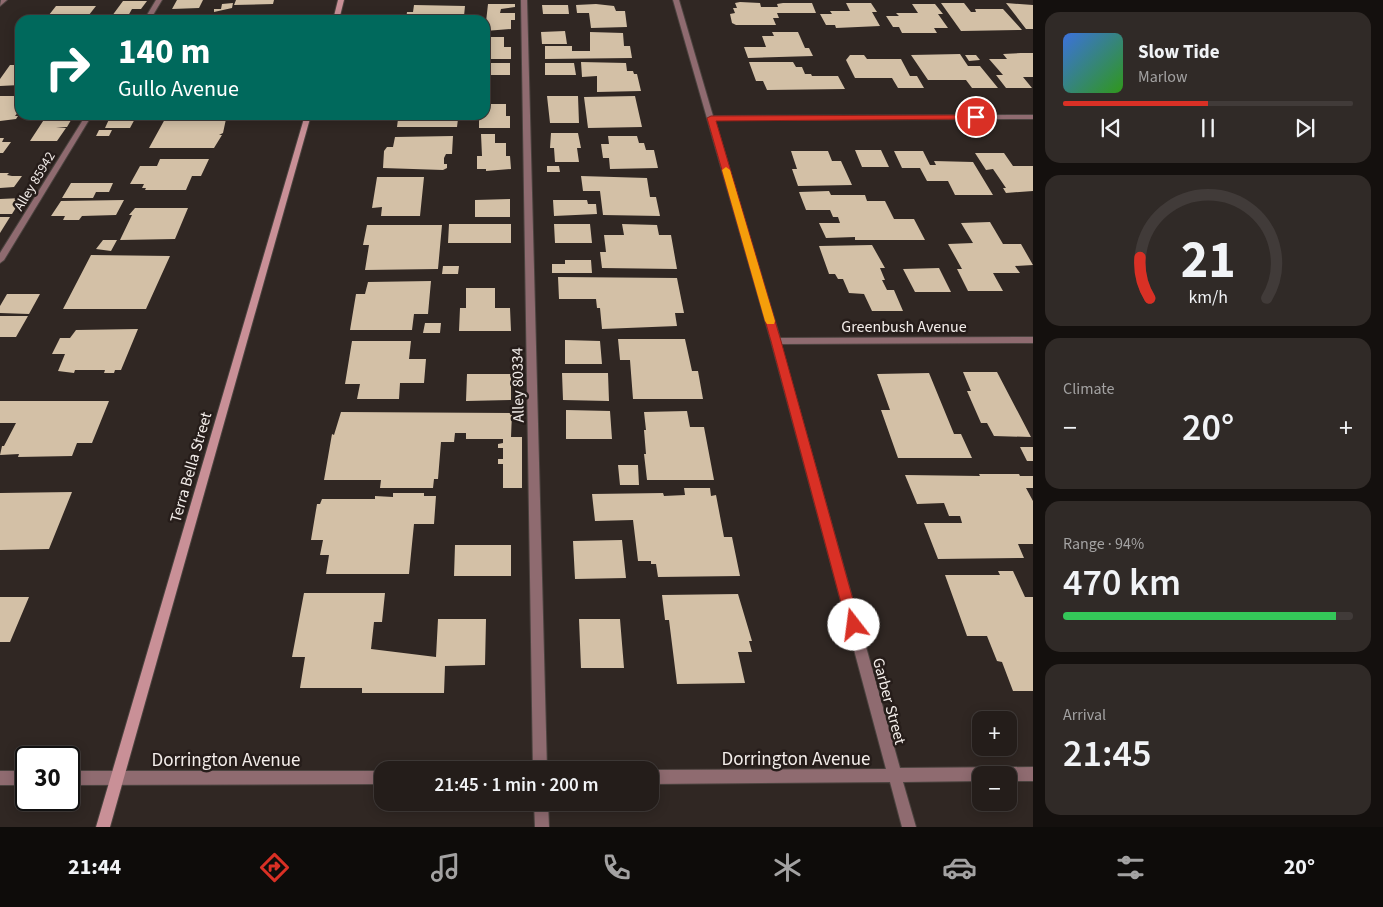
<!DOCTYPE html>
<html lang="en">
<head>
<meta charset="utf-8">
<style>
  :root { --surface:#241d1a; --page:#302a27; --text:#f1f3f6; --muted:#a3a2a2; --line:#413b39; --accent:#d93025 }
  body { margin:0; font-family:"Source Sans 3",sans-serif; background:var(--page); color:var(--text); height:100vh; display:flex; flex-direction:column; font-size:19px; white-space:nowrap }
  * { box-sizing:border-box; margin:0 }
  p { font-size:16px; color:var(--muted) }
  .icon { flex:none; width:28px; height:28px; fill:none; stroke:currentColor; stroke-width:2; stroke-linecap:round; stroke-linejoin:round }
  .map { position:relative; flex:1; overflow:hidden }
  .side { display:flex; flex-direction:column; gap:12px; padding:12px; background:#14100e; width:350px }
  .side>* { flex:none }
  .hud { position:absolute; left:15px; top:15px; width:475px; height:105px; border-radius:15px; box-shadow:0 2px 12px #0003,0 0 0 1px var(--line); background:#00695c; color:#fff; overflow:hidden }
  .buttons { position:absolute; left:972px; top:711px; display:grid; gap:10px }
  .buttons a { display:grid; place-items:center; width:45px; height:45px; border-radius:10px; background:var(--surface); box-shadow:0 2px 12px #0003,0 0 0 1px var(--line); font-size:25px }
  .speed { position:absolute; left:15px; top:746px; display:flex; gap:10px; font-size:25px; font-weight:700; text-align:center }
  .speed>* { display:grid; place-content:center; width:65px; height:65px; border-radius:50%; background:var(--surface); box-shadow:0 2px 12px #0003,0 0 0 1px var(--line); line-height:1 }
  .speed .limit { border:2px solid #111; border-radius:8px; background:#fff; color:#111 }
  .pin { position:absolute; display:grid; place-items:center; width:42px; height:42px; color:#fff; margin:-21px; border:2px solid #fff; border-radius:50%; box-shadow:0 1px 5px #0007 }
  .me { position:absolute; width:55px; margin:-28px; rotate:345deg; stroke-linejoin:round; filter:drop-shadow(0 0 4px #0008) }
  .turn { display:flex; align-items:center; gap:18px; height:105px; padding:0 20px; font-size:22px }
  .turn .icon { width:65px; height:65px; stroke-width:2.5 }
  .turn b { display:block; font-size:35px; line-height:42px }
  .big { font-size:38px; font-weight:600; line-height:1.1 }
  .side .widget { flex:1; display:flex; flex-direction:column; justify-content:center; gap:8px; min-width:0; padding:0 18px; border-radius:15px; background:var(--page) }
  .side .dial { align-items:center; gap:0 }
  .dial svg { height:130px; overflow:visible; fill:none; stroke:var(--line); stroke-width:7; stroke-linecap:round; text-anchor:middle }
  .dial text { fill:var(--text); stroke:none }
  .song { display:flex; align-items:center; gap:15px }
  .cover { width:60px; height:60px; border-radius:8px; background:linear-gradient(135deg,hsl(220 70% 55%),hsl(110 70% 35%)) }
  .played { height:5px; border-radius:2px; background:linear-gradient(90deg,var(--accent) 50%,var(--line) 50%) }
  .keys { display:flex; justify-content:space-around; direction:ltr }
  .heat { display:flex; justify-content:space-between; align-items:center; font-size:28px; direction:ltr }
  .charge { height:8px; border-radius:4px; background:linear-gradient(90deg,#34c759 94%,var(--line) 0) }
  .trip { position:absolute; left:374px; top:761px; width:285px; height:50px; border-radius:15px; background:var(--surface); box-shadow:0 2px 12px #0003,0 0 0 1px var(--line); font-weight:600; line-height:50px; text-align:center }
  .tab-bar { display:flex; height:80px; justify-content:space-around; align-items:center; background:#0e0c0a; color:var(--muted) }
  .tab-bar .icon { width:35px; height:35px }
  .tab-bar .selected { color:var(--accent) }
  .tab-bar b { font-size:22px; color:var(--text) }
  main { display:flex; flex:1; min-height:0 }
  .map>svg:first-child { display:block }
</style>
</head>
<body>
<main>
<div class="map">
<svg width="1033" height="827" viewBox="0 0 1033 827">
  <rect width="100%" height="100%" fill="#302723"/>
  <path fill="#d3c0a6" d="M177,0H203L199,8L172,9Z
    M236,0H274L273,4L234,5Z
    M123,1H147L141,9H132L128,16H139L137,20H109Z
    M740,2L760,3L761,7H778L777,4L783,3H812L816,13H777L779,18H773L776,25H736L732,23L730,14L735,13L733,8H737L735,3Z
    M233,3L232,8L214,12V9H221L222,4Z
    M846,3H871L877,12H872L880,26L836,28L835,25H826L820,14H832L830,11H850Z
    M941,3H964L971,12H976L975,9H1003L1022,30L961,31Z
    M1006,3L1033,5V29H1026Z
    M488,4H515V7L501,9L500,13H515V20H511V29L485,31Z
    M596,4L614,6L616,11H625L627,27L591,28L589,13H577L576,5Z
    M912,4H935L943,14H938L948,28H934L937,33H902L899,27H893L886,16H899L896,13H918Z
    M414,5L465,6L464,16H445V20H406L407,12H413Z
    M542,5H568L569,14H543Z
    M56,6H96L85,20H45Z
    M229,14H268L266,20H227Z
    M565,31L567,44H542L541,32Z
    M590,32L623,33L624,46H630L632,58L545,59V46H572V51H590Z
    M772,32H798L805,48H809L813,56L748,58L744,47H766L762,36H774Z
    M485,37H504V47H511V59H485Z
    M1021,53H1033V77H1023L1032,88H1006L996,75H1003L989,59H1007L1003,54Z
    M960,54L968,66H980L998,88H972L966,80H928L911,55Z
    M850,55H864L867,59H901L910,76H917L924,88H898L892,78H855L846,60Z
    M965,55H976L980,60L969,61Z
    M581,62L626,63L627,71H633L634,74H637L641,91L597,92V76L582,77Z
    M749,62H793L796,67H802L805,74H811L812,76H838L845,89L767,90L763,81H756Z
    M485,63H510V75H485Z
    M545,63H574L576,75H545Z
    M10,65H20V85L0,86V79Z
    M0,96H20V110L15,116H18L16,119L0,121Z
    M547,96H578L579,123H550Z
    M635,96L642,127L588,128L584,97Z
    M485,104H506V116H510V128H479V116L485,115Z
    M47,115H74L67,127H56L66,128L57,141H30Z
    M111,115H137L130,128H105Z
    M388,115H449V119H458L457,127H397L398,119H387Z
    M165,119H226L223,133L219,135H222L214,148H149Z
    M99,130H112L109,136H96Z
    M551,133H578L581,148H577L579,162H555L554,148H550Z
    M481,134H495V143H506V156H510L511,169L486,171V169H477V156H482Z
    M453,136L452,154H446L444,158V164H447V168L443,170L383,168L384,151L387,147H393L395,137Z
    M608,136H637L639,143H644L646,150H654L658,168L610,169L609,158H603L601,144H609Z
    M0,138H4L2,142H11L3,153H0Z
    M855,150H881L889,167H862Z
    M791,151H828L832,161H841L852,185L798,186L792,169H797Z
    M894,151H923L930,165H936L934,161L973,162L993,195H955L948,181H927L920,168H902Z
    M975,153H1004L1013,166H1033V191L1006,193L1003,188H1006L993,169L986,170Z
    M160,159H209L201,176H192L186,190H145L146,188H142L144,184H130L140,166H157Z
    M547,166H559L560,172H547Z
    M0,173H9L7,175L12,176H22L14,187L0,188Z
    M581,176L647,178L650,197H656L660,216L603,215L600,191H583Z
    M377,177H424L420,216H381L382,207L372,208Z
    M71,183H113L109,192H96L93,198H62Z
    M829,191L831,195H865L867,201H885L894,219H914L925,240H855V237L826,238L819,223H840L838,217H833L830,210H806L799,192Z
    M22,198L12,214H0V199Z
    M510,199V217H475V200Z
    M124,200L116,215L82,216L79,220H63L65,216H51L61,201Z
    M553,200H587L588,204H596L597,214L554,216Z
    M135,208H188L175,239L120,240L132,215H129Z
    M0,217H10L0,233Z
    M990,222L1003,244H1021L1033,265L1015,266L1020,273H993L1003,291H968L957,269H962L948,244L973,243L961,223Z
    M449,224H511V243H448Z
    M554,224H590L592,243H555Z
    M622,224L657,225L659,235H671L677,269L602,268L600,252H606L604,235H624Z
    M367,225H442L438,269L365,270L369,245H363Z
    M103,240H117L111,251L96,249Z
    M872,245L885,268H880L885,280H882L887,290H894L903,311H872L864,294L849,293L843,279H838L835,274H829L819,246Z
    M91,255L170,256L146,309H63Z
    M565,260H591L592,273H552V264H565Z
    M443,266H459L458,274H442Z
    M939,268L951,292H915L903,269Z
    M558,277L677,278L684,313H675L677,326L602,329L600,308H597L596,299H559Z
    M431,281L428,314H414L412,330H350L356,294H365L368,282Z
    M466,288H495V308H510L511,331H459L460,308H466Z
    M7,294H40L29,314L0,313V306Z
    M0,316H28L16,337H0Z
    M425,323H441L440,333H423Z
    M138,329L121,370H115L114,373H104L105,370H75L74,373L58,371L65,354H52L60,338H70L76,330Z
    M618,339H685L692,371H698L703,399H633L630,360H620Z
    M565,340L600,341L602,364H565Z
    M352,341H411L409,359H426L424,383H400L399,399H357L360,384H345Z
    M963,372H997L1031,437L994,436L987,423H981L967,391H971Z
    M562,373H608L609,401L563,400Z
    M929,373L954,434H961L972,458H898L881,410H890L877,374Z
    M467,374H511V400L466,401Z
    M0,401H109L92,443H77L72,456L18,457L19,454L0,455L2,446H4L16,423H0Z
    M566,410L610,411L612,439H566Z
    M687,411L690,427H704L714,480H647L644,454H646L644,430H646L644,412Z
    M341,412L512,413L511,437H522V488H503V464H498V459H503V448H498V444L503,443V439H466V433H455L454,442H441L438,479H434L433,488H380L381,480H324L332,434L334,435Z
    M1020,447H1033V461H1027Z
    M618,465H638L639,485H620Z
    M979,474H1019L1020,476H1033V488H1026L1033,501V544H1018L1024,558L938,559L924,523H962L960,516H949L944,503L917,504L905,475L980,476Z
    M684,488H710L711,496L716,495L724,537H732L740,576L658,577L656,564H651V561H638L633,520L595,521L592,494L663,493L664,496L685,495Z
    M72,492L49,549L0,550V493Z
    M393,493H424V496H436L434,524H414L409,574H326L329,555H320L323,540H311L317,504H320L322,499H375V496L393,497Z
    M622,540L626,578L575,579L573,541Z
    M455,545H511V576H454Z
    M998,571H1013L1025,597H1033V691H1013L1002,662L997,661L987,636H967L945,575H1000Z
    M304,593H385L382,622H374L371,649L436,657L438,619H486L485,665L445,666L444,693H362V688H300L305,657H292Z
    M738,594L752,641H749L752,652H738L745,683L677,684L669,620H665L662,595Z
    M0,597H29L10,642H0Z
    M579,619H620L624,668H581Z"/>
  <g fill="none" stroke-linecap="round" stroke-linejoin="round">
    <defs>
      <path id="lane" d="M156,0H162L150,20H144Z
        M521,0H527L547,770H533Z
        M86,115H92L4,260L0,263V253Z
        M534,802H548L549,827H535Z"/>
      <path id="street" d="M1,0H7L0,6Z
        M673,0H679L713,116L1033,115V119L715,120L780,338L1033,337V343L781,344L900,768L1033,767V781H1009V775H981V781L903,782L916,827H902L890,782L650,784V770L886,769L771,341Z
        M0,771H26V785H0Z
        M69,771H382V784L69,785Z"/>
      <path id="secondary" d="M338,0H344L339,20H333Z
        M305,115H311L110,827H96Z"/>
    </defs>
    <use href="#lane" stroke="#4b433f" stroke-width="2"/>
    <use href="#street" stroke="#4b433f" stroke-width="2"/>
    <use href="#secondary" stroke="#4b433f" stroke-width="2"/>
    <use href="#lane" fill="#8f6b70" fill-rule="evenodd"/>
    <use href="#street" fill="#8f6b70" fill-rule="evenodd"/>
    <use href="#secondary" fill="#c99097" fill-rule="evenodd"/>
  </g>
  <path fill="#d93025" stroke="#8d1f18" d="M976,115L980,117L979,119L716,121L781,341L860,625L858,629H849L847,625L771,341L707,118L711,116Z"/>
  <path fill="#f59e0b" d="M726,167L730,170L775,321L774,324H767L765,321L722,170Z"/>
  <g text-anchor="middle" stroke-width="5" stroke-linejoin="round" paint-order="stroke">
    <g font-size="14" fill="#f3edea" stroke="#261d1a">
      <text transform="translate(34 181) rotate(-59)" y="5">Alley 85942</text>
    </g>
    <g font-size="16" fill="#f3edea" stroke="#261d1a">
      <text x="904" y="332">Greenbush Avenue</text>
      <text transform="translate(517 385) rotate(-91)" y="6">Alley 80334</text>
      <text transform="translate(190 467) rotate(-74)" y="6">Terra Bella Street</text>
      <text transform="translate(890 701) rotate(75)" y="6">Garber Street</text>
    </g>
    <g font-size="19" fill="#f3edea" stroke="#261d1a">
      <text x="796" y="765">Dorrington Avenue</text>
      <text x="226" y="766">Dorrington Avenue</text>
    </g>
  </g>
</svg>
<div class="buttons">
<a>+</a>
<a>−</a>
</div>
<div class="speed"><div class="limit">30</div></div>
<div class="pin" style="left:976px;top:117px;background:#d93025"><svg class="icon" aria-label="arrive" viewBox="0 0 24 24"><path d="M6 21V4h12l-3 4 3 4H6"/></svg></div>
<svg class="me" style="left:854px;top:625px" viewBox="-20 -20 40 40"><circle r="19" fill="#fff"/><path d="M0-13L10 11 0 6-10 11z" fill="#d93025"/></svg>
<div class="trip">21:45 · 1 min · 200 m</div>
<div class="hud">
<div class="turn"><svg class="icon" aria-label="right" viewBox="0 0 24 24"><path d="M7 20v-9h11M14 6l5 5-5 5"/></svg><div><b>140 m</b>Gullo Avenue</div></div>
</div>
</div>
<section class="side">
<div class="widget">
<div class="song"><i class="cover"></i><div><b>Slow Tide</b><p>Marlow</p></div></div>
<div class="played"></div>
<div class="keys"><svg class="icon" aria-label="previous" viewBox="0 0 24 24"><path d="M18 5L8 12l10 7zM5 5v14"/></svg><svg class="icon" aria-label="pause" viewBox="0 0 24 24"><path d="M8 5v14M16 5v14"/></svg><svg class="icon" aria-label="next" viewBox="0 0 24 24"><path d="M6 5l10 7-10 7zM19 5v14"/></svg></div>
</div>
<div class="widget dial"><svg viewBox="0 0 100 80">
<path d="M14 69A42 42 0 1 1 86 69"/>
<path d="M14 69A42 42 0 0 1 8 44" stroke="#d93025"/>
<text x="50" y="56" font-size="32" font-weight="700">21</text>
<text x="50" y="72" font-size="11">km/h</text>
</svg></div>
<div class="widget"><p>Climate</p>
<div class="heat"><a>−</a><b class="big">20°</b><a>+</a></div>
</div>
<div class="widget"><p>Range · 94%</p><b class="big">470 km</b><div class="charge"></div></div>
<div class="widget"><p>Arrival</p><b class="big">21:45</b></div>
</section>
</main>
<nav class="tab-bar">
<b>21:44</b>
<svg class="icon selected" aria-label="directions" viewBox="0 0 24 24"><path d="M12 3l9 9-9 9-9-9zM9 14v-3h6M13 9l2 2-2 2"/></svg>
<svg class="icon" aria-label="music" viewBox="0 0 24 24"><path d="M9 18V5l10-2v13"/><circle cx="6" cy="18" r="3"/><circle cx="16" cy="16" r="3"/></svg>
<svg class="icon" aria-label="phone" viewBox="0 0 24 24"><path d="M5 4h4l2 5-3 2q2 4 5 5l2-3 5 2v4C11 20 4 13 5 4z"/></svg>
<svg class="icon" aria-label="climate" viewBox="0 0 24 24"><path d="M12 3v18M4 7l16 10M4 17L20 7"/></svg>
<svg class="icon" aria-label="car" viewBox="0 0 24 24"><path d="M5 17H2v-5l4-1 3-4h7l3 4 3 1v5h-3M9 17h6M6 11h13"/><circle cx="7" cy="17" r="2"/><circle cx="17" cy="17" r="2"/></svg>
<svg class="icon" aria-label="filters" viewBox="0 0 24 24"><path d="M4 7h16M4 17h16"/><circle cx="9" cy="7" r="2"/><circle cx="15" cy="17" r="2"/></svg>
<b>20°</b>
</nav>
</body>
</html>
